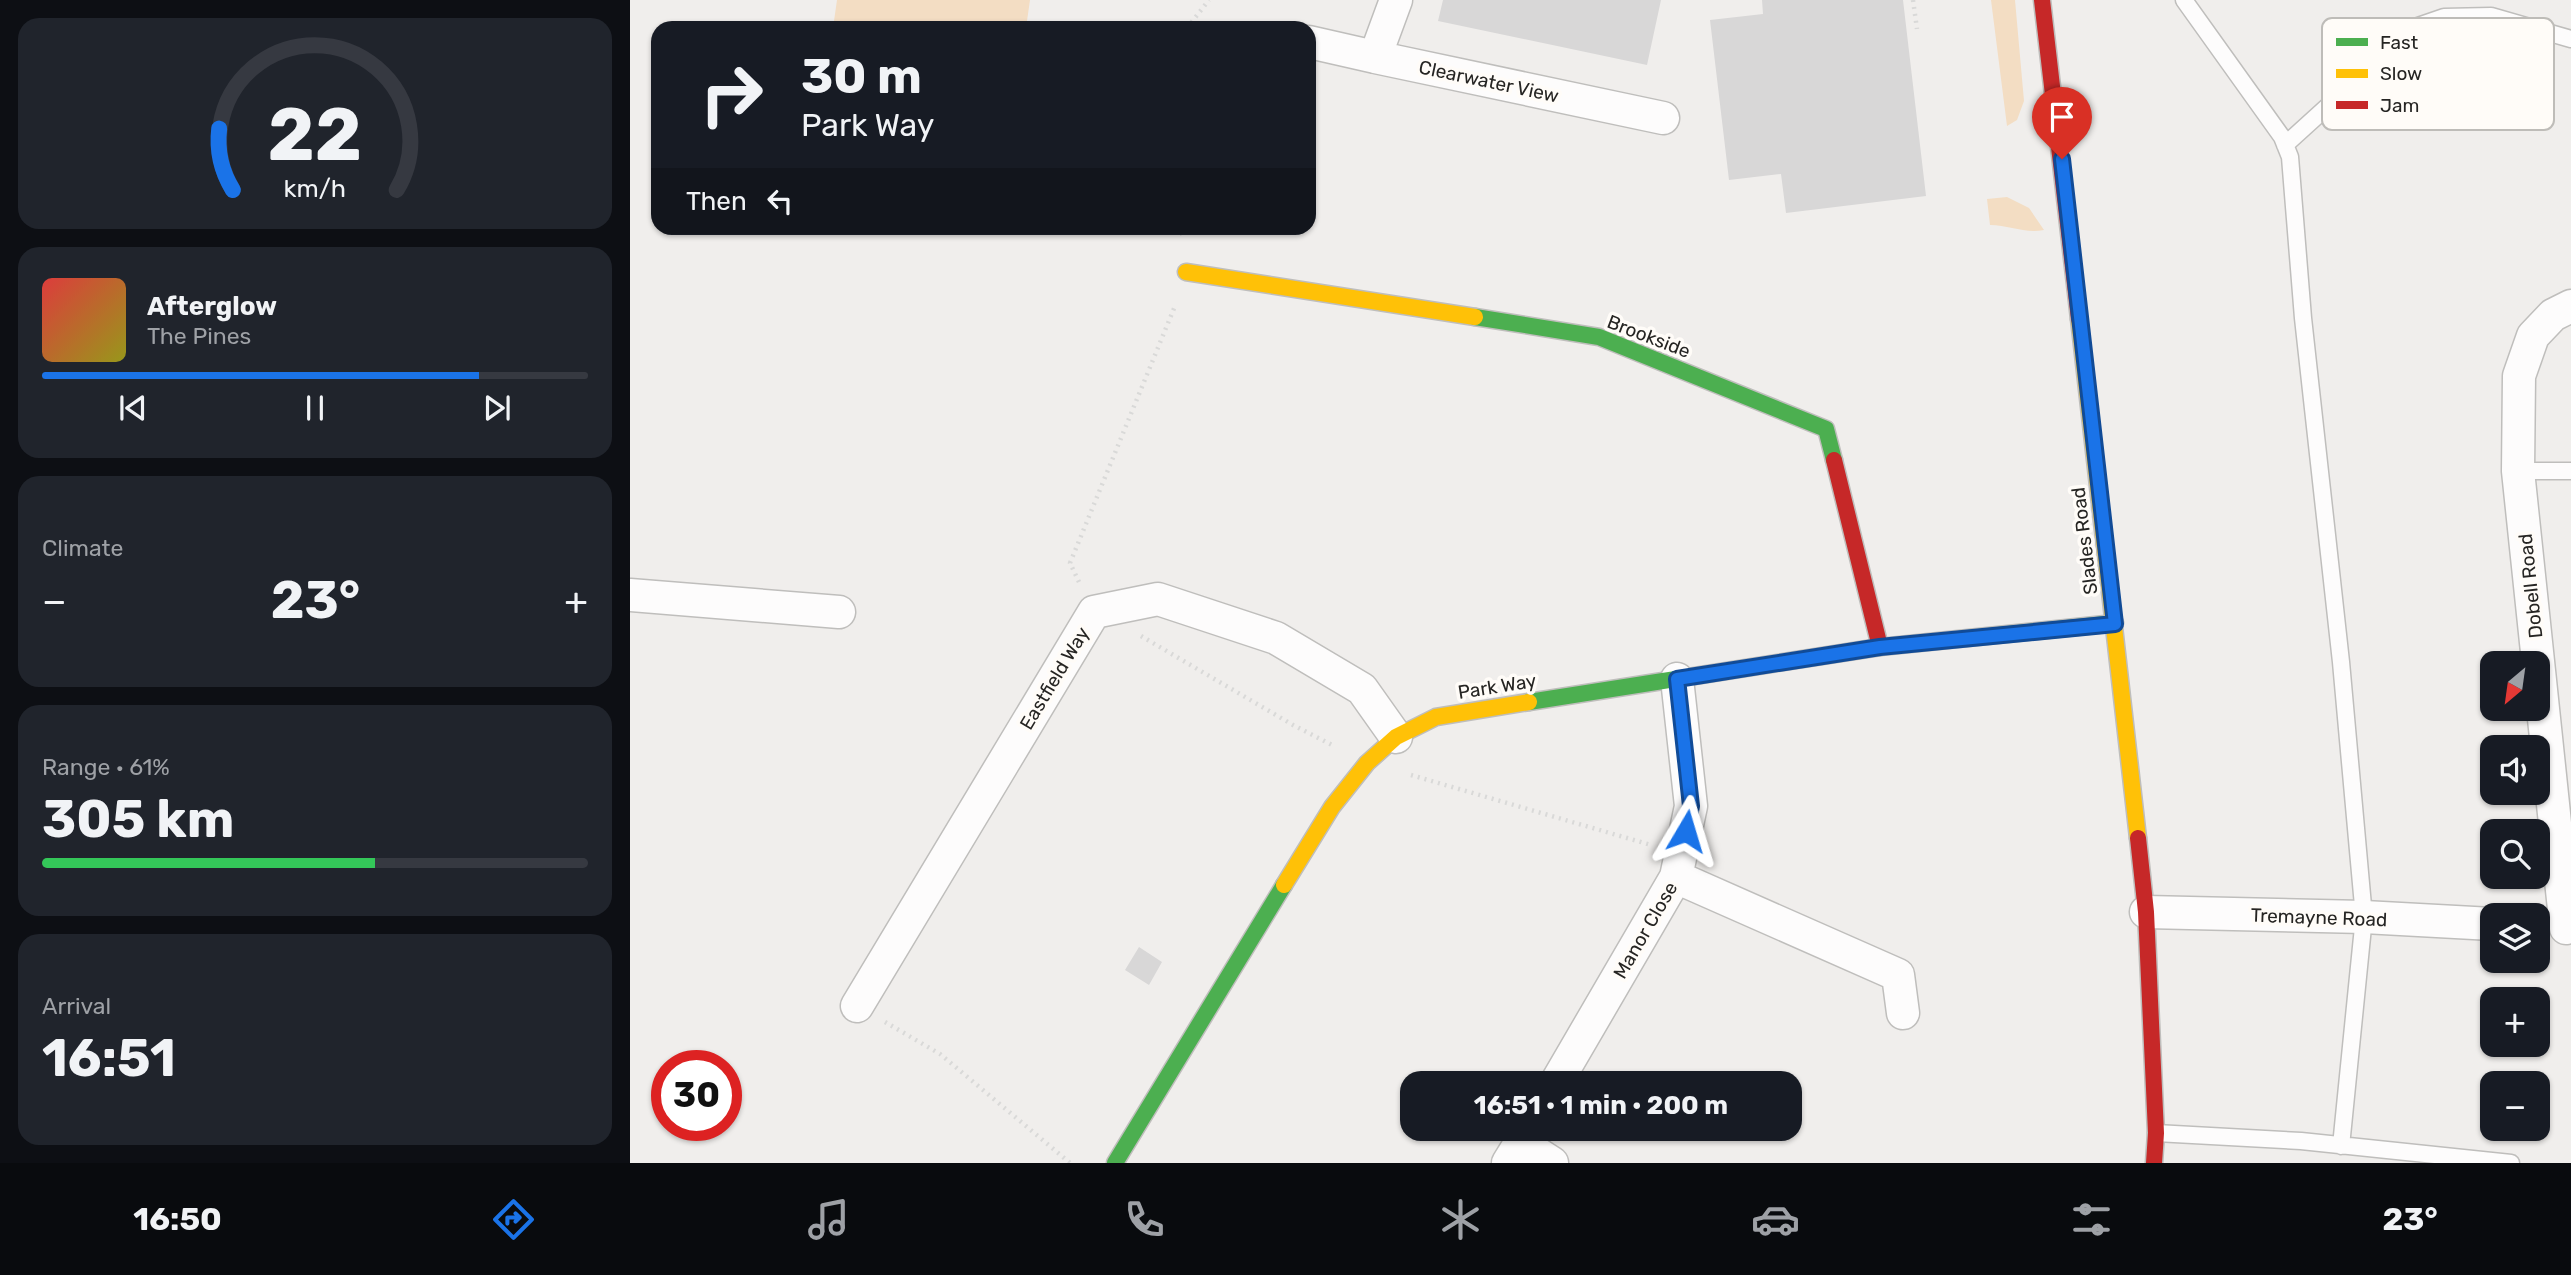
<!DOCTYPE html>
<html lang="en">
<head>
<meta charset="utf-8">
<style>
  :root { --surface:#171b24; --page:#20242c; --text:#f1f3f6; --muted:#9ea1a6; --line:#363941; --accent:#1a73e8 }
  body { margin:0; font-family:Rubik,sans-serif; background:var(--page); color:var(--text); height:100vh; display:flex; flex-direction:column; font-size:26px; white-space:nowrap }
  * { box-sizing:border-box; margin:0 }
  p { font-size:23px; color:var(--muted) }
  .icon { flex:none; width:38px; height:38px; fill:none; stroke:currentColor; stroke-width:2; stroke-linecap:round; stroke-linejoin:round }
  .map { position:relative; flex:1; overflow:hidden }
  .details { display:flex; flex-direction:column; gap:18px; padding:18px; background:#0d0f14; width:630px }
  .details>* { flex:none }
  .guide { position:absolute; left:21px; top:21px; width:665px; height:214px; border-radius:21px; box-shadow:0 2px 5px #0004; background:#171b24; color:var(--text); overflow:hidden }
  .needle { width:46px; rotate:209deg }
  .controls { position:absolute; left:1850px; top:651px; display:grid; gap:14px }
  .controls a { display:grid; place-items:center; width:70px; height:70px; border-radius:14px; background:var(--surface); box-shadow:0 2px 5px #0004; font-size:35px }
  .speed { position:absolute; left:21px; top:1050px; display:flex; gap:14px; font-size:35px; font-weight:700; text-align:center }
  .speed>* { display:grid; place-content:center; width:91px; height:91px; border-radius:50%; background:var(--surface); box-shadow:0 2px 5px #0004; line-height:1 }
  .speed .limit { border:10px solid #d22; background:#fff; color:#111 }
  .pin { position:absolute; display:grid; place-items:center; width:60px; height:60px; color:#fff; margin:-72px -30px; border-radius:50% 50% 50% 0; rotate:-45deg; box-shadow:0 0 7px #0007 }
  .pin .icon { rotate:45deg }
  .me { position:absolute; width:77px; margin:-38px; rotate:7deg; stroke-linejoin:round; filter:drop-shadow(0 0 5px #0008) }
  .turn { display:flex; align-items:center; gap:24px; height:147px; padding:0 35px; font-size:32px }
  .turn .icon { width:91px; height:91px; stroke-width:2.5 }
  .turn b { display:block; font-size:49px; line-height:60px }
  .then { display:flex; align-items:center; height:66px; padding:0 35px; background:#0003; gap:14px; font-size:26px }
  .big { font-size:52px; font-weight:700; line-height:1.1 }
  .details .widget { flex:1; display:flex; flex-direction:column; justify-content:center; gap:10px; min-width:0; padding:0 24px; border-radius:21px; background:var(--page) }
  .details .dial { align-items:center; gap:0 }
  .dial svg { height:182px; overflow:visible; fill:none; stroke:var(--line); stroke-width:7; stroke-linecap:round; text-anchor:middle }
  .dial text { fill:var(--text); stroke:none }
  .song { display:flex; align-items:center; gap:21px }
  .cover { width:84px; height:84px; border-radius:10px; background:linear-gradient(135deg,hsl(0 70% 55%),hsl(60 70% 35%)) }
  .played { height:7px; border-radius:4px; background:linear-gradient(90deg,var(--accent) 80%,var(--line) 80%) }
  .keys { display:flex; justify-content:space-around; direction:ltr }
  .heat { display:flex; justify-content:space-between; align-items:center; font-size:38px; direction:ltr }
  .charge { height:10px; border-radius:5px; background:linear-gradient(90deg,#34c759 61%,var(--line) 0) }
  .trip { position:absolute; left:770px; top:1071px; width:402px; height:70px; border-radius:21px; background:var(--surface); box-shadow:0 2px 5px #0004; font-weight:700; line-height:70px; text-align:center }
  .tab-bar { display:flex; height:112px; justify-content:space-around; align-items:center; background:#090b0e; color:var(--muted) }
  .tab-bar .icon { width:49px; height:49px }
  .tab-bar .active { color:var(--accent) }
  .tab-bar b { font-size:32px; color:var(--text) }
  main { display:flex; flex:1; min-height:0 }
  .map>svg:first-child { display:block }
</style>
</head>
<body>
<main>
<section class="details">
<div class="widget dial"><svg viewBox="0 0 100 80">
<path d="M14 69A42 42 0 1 1 86 69"/>
<path d="M14 69A42 42 0 0 1 8 42" stroke="#1a73e8"/>
<text x="50" y="56" font-size="32" font-weight="700">22</text>
<text x="50" y="72" font-size="11">km/h</text>
</svg></div>
<div class="widget">
<div class="song"><i class="cover"></i><div><b>Afterglow</b><p>The Pines</p></div></div>
<div class="played"></div>
<div class="keys"><svg class="icon" aria-label="previous" viewBox="0 0 24 24"><path d="M18 5L8 12l10 7zM5 5v14"/></svg><svg class="icon" aria-label="pause" viewBox="0 0 24 24"><path d="M8 5v14M16 5v14"/></svg><svg class="icon" aria-label="next" viewBox="0 0 24 24"><path d="M6 5l10 7-10 7zM19 5v14"/></svg></div>
</div>
<div class="widget"><p>Climate</p>
<div class="heat"><a>−</a><b class="big">23°</b><a>+</a></div>
</div>
<div class="widget"><p>Range · 61%</p><b class="big">305 km</b><div class="charge"></div></div>
<div class="widget"><p>Arrival</p><b class="big">16:51</b></div>
</section>
<div class="map">
<svg width="1941" height="1163" viewBox="0 0 1941 1163">
  <rect width="100%" height="100%" fill="#f0eeec"/>
  <path fill="#f3ddc3" d="M207,0H400L396,28H203Z
    M1361,0H1385L1394,101L1387,120L1377,126Z
    M1377,197L1399,208L1414,230C1395,234 1379,225 1360,225L1357,199Z"/>
  <path fill="#d8d7d7" d="M813,0H1031L1017,65L808,21Z
    M1132,0H1273L1296,196L1156,213L1151,174L1099,180L1080,20L1133,14Z
    M509,947L532,962L519,985L495,970Z"/>
  <g fill="none" stroke-linecap="round" stroke-linejoin="round">
    <defs>
      <path id="lane" d="M1554,0L1652,137L1660,157L1673,318L1711,662L1734,917L1711,1146
        M1655,145L1785,27L1814,17L1861,16L1941,39
        M1888,471H1941
        M1526,1133L1671,1141L1881,1163"/>
      <path id="street" d="M766,0L745,57L1033,118
        M679,42L745,57
        M0,595L209,612
        M1046,877L1268,975L1273,1013
        M1516,912L1734,917L1862,924
        M1936,928L1888,471L1889,376L1903,336L1923,315L1941,306
        M227,1006L464,612L528,599L646,638L732,689L766,737
        M926,1083L1046,877L1061,806L1047,679
        M891,1143L922,1163
        M878,1163L899,1129"/>
      <path id="fast" d="M845,317L969,337L1196,429L1204,460
        M899,702L1250,647L1485,623
        M485,1163L654,885"/>
      <path id="slow" d="M556,272L845,317
        M1449,319L1508,838
        M654,885L702,807L737,763L766,737L806,717L899,702"/>
      <path id="jam" d="M1412,0L1449,319
        M1204,460L1250,647
        M1508,838L1516,912L1526,1133L1524,1163"/>
    </defs>
    <use href="#lane" stroke="#bfbebc" stroke-width="19"/>
    <use href="#street" stroke="#bfbebc" stroke-width="35"/>
    <use href="#fast" stroke="#bfbebc" stroke-width="19"/>
    <use href="#slow" stroke="#bfbebc" stroke-width="19"/>
    <use href="#jam" stroke="#bfbebc" stroke-width="19"/>
    <path stroke="#d9d9d8" stroke-width="4.5" stroke-dasharray="2 5" stroke-linecap="butt" d="M1283,0L1287,29
      M557,28L579,0
      M538,228L552,234
      M449,582L440,563L545,306
      M511,636L663,725L704,746
      M781,775L1021,845
      M255,1022L310,1054L440,1163"/>
    <use href="#lane" stroke="#fdfcfc" stroke-width="16"/>
    <use href="#street" stroke="#fdfcfc" stroke-width="32"/>
    <use href="#fast" stroke="#4caf50" stroke-width="16"/>
    <use href="#slow" stroke="#ffc107" stroke-width="16"/>
    <use href="#jam" stroke="#c62828" stroke-width="16"/>
  </g>
  <g fill="none" stroke-linecap="round" stroke-linejoin="round">
    <defs>
      <path id="route" d="M1056,831L1061,806L1047,679L1250,647L1485,624L1432,159"/>
    </defs>
    <use href="#route" stroke="#114b97" stroke-width="18"/>
    <use href="#route" stroke="#1a73e8" stroke-width="12"/>
  </g>
  <g text-anchor="middle" stroke-width="7" stroke-linejoin="round" paint-order="stroke">
    <g font-size="19" fill="#262523" stroke="#fffcf8">
      <text transform="translate(859 81) rotate(12)" y="7">Clearwater View</text>
      <text transform="translate(1019 336) rotate(21)" y="7">Brookside</text>
      <text transform="translate(1454 541) rotate(-97)" y="7">Slades Road</text>
      <text transform="translate(1900 586) rotate(-96)" y="7">Dobell Road</text>
      <text transform="translate(424 678) rotate(-59)" y="7">Eastfield Way</text>
      <text transform="translate(867 686) rotate(-9)" y="7">Park Way</text>
      <text transform="translate(1689 917) rotate(2)" y="7">Tremayne Road</text>
      <text transform="translate(1015 930) rotate(-60)" y="7">Manor Close</text>
    </g>
  </g>
  <rect x="1692" y="18" width="232" height="112" rx="10" fill="#fffcf8" stroke="#bebcb8" stroke-width="2"/>
  <rect x="1706" y="38" width="32" height="8" fill="#4caf50"/>
  <rect x="1706" y="69" width="32" height="9" fill="#ffc107"/>
  <rect x="1706" y="101" width="32" height="8" fill="#c62828"/>
  <g font-size="19" fill="#262523">
    <text x="1750" y="49">Fast</text>
    <text x="1750" y="80">Slow</text>
    <text x="1750" y="112">Jam</text>
  </g>
</svg>
<div class="controls">
<a><svg class="needle" viewBox="-14 -14 28 28"><path d="M0-13l5 13h-10z" fill="#e53935"/><path d="M0 13l5-13h-10z" fill="#9ea1a6"/></svg></a>
<a><svg class="icon" aria-label="sound" viewBox="0 0 24 24"><path d="M4 9h4l5-4v14l-5-4H4zM17 9q2 3 0 6"/></svg></a>
<a><svg class="icon" aria-label="search" viewBox="0 0 24 24"><circle cx="10" cy="10" r="6"/><path d="M15 15l6 6"/></svg></a>
<a><svg class="icon" aria-label="layers" viewBox="0 0 24 24"><path d="M12 4l9 5-9 5-9-5zM3 14l9 5 9-5"/></svg></a>
<a>+</a>
<a>−</a>
</div>
<div class="speed"><div class="limit">30</div></div>
<div class="pin" style="left:1432px;top:159px;background:#d93025"><svg class="icon" aria-label="arrive" viewBox="0 0 24 24"><path d="M6 21V4h12l-3 4 3 4H6"/></svg></div>
<svg class="me" style="left:1056px;top:831px" viewBox="-20 -20 40 40"><path d="M0-17L14 15 0 8-14 15z" fill="#1a73e8" stroke="#fff" stroke-width="4"/></svg>
<div class="trip">16:51 · 1 min · 200 m</div>
<div class="guide">
<div class="turn"><svg class="icon" aria-label="right" viewBox="0 0 24 24"><path d="M7 20v-9h11M14 6l5 5-5 5"/></svg><div><b>30 m</b>Park Way</div></div>
<div class="then">Then<svg class="icon" aria-label="left" viewBox="0 0 24 24"><path d="M17 20v-9H6M10 6l-5 5 5 5"/></svg></div>
</div>
</div>
</main>
<nav class="tab-bar">
<b>16:50</b>
<svg class="icon active" aria-label="directions" viewBox="0 0 24 24"><path d="M12 3l9 9-9 9-9-9zM9 14v-3h6M13 9l2 2-2 2"/></svg>
<svg class="icon" aria-label="music" viewBox="0 0 24 24"><path d="M9 18V5l10-2v13"/><circle cx="6" cy="18" r="3"/><circle cx="16" cy="16" r="3"/></svg>
<svg class="icon" aria-label="phone" viewBox="0 0 24 24"><path d="M5 4h4l2 5-3 2q2 4 5 5l2-3 5 2v4C11 20 4 13 5 4z"/></svg>
<svg class="icon" aria-label="climate" viewBox="0 0 24 24"><path d="M12 3v18M4 7l16 10M4 17L20 7"/></svg>
<svg class="icon" aria-label="car" viewBox="0 0 24 24"><path d="M5 17H2v-5l4-1 3-4h7l3 4 3 1v5h-3M9 17h6M6 11h13"/><circle cx="7" cy="17" r="2"/><circle cx="17" cy="17" r="2"/></svg>
<svg class="icon" aria-label="filters" viewBox="0 0 24 24"><path d="M4 7h16M4 17h16"/><circle cx="9" cy="7" r="2"/><circle cx="15" cy="17" r="2"/></svg>
<b>23°</b>
</nav>
</body>
</html>
